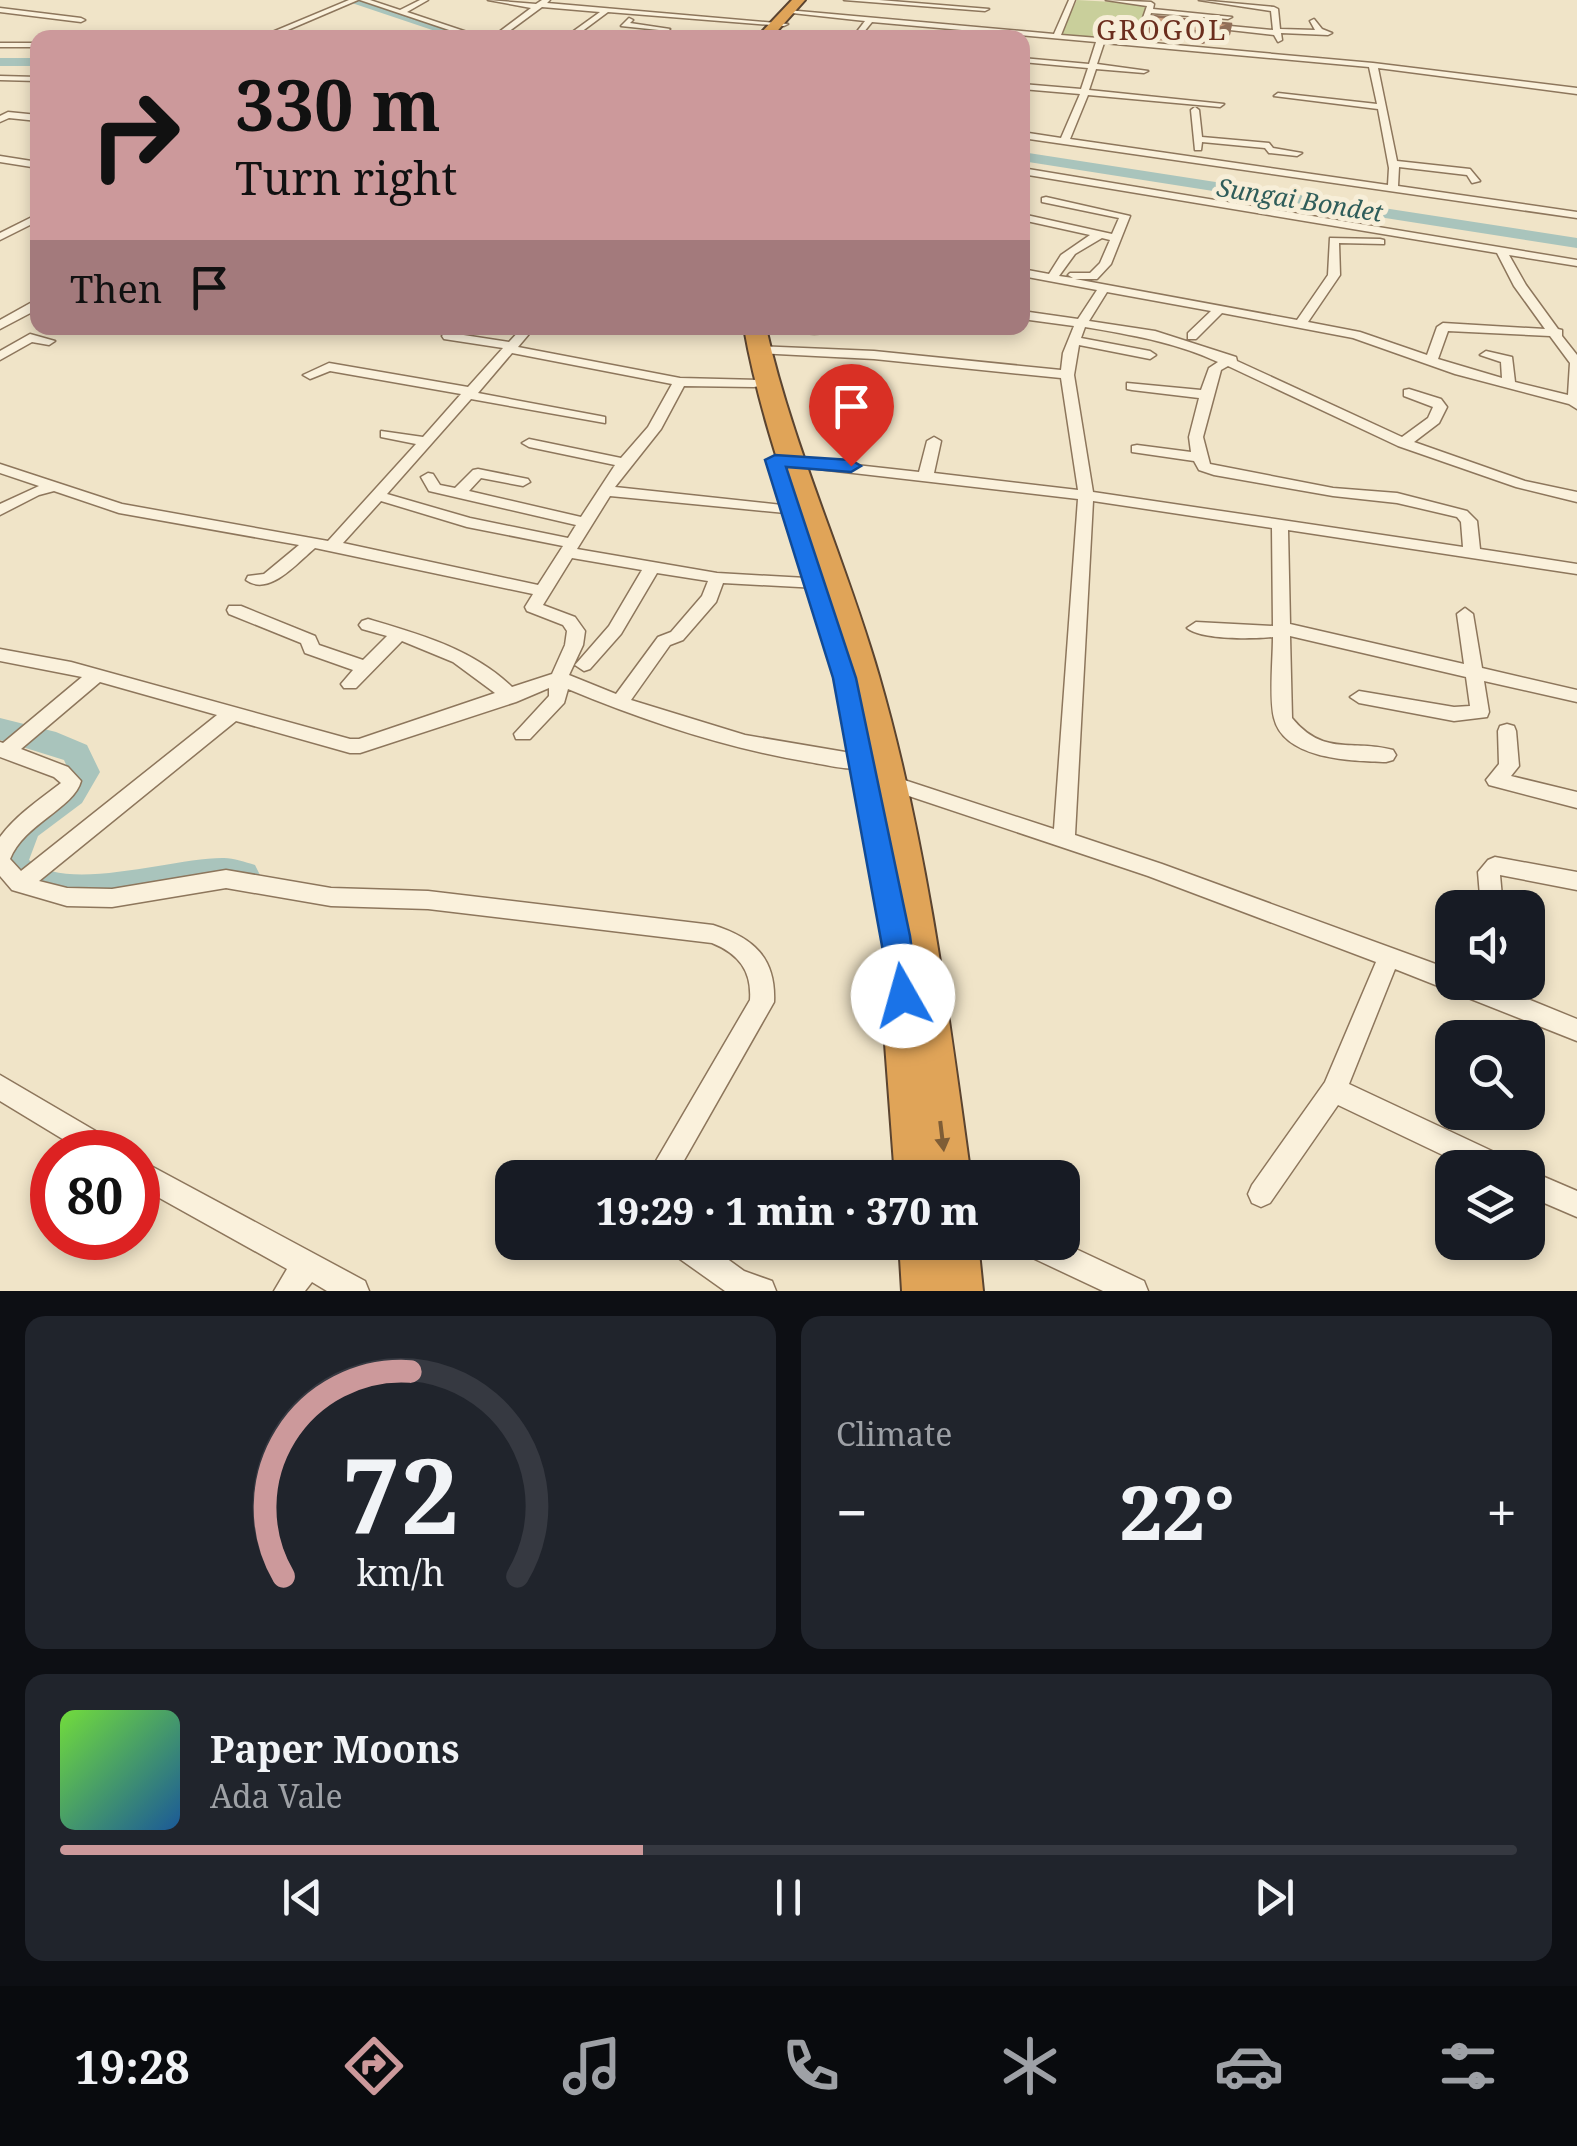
<!DOCTYPE html>
<html lang="en">
<head>
<meta charset="utf-8">
<style>
  :root { --surface:#171b24; --page:#20242c; --text:#f1f3f6; --muted:#9ea1a6; --line:#363941; --accent:#cc999b }
  body { margin:0; font-family:"Noto Serif",serif; background:var(--page); color:var(--text); height:100vh; display:flex; flex-direction:column; font-size:38px; white-space:nowrap }
  * { box-sizing:border-box; margin:0 }
  p { font-size:32px; color:var(--muted) }
  .icon { flex:none; width:55px; height:55px; fill:none; stroke:currentColor; stroke-width:2; stroke-linecap:round; stroke-linejoin:round }
  .map { position:relative; height:1291px; overflow:hidden }
  .drawer { display:flex; flex-direction:column; gap:25px; padding:25px; background:#0d0f14; flex:1 }
  .drawer>* { flex:none }
  .banner { position:absolute; left:30px; top:30px; width:1000px; height:305px; border-radius:20px; box-shadow:0 5px 15px #0003; background:#cc999b; color:#111; overflow:hidden }
  .tools { position:absolute; left:1435px; top:890px; display:grid; gap:20px }
  .tools a { display:grid; place-items:center; width:110px; height:110px; border-radius:20px; background:var(--surface); box-shadow:0 5px 15px #0003; font-size:50px }
  .speed { position:absolute; left:30px; top:1130px; display:flex; gap:20px; font-size:50px; font-weight:700; text-align:center }
  .speed>* { display:grid; place-content:center; width:130px; height:130px; border-radius:50%; background:var(--surface); box-shadow:0 5px 15px #0003; line-height:1 }
  .speed .limit { border:15px solid #d22; background:#fff; color:#111 }
  .pin { position:absolute; display:grid; place-items:center; width:85px; height:85px; color:#fff; margin:-102px -42px; border-radius:50% 50% 50% 0; rotate:-45deg; box-shadow:0 0 10px #0007 }
  .pin .icon { rotate:45deg }
  .me { position:absolute; width:110px; margin:-55px; rotate:353deg; stroke-linejoin:round; filter:drop-shadow(0 0 8px #0008) }
  .turn { display:flex; align-items:center; gap:35px; height:210px; padding:0 40px; font-size:45px }
  .turn .icon { width:130px; height:130px; stroke-width:2.5 }
  .turn b { display:block; font-size:70px; line-height:85px }
  .then { display:flex; align-items:center; height:95px; padding:0 40px; background:#0003; gap:20px; font-size:38px }
  .big { font-size:75px; font-weight:800; line-height:1.1 }
  .drawer .tile { flex:1; display:flex; flex-direction:column; justify-content:center; gap:15px; min-width:0; padding:0 35px; border-radius:20px; background:var(--page) }
  .drawer .dial { align-items:center; gap:0 }
  .dial svg { height:260px; overflow:visible; fill:none; stroke:var(--line); stroke-width:7; stroke-linecap:round; text-anchor:middle }
  .dial text { fill:var(--text); stroke:none }
  .song { display:flex; align-items:center; gap:30px }
  .cover { width:120px; height:120px; border-radius:15px; background:linear-gradient(135deg,hsl(100 70% 55%),hsl(210 70% 35%)) }
  .played { height:10px; border-radius:5px; background:linear-gradient(90deg,var(--accent) 40%,var(--line) 40%) }
  .keys { display:flex; justify-content:space-around; direction:ltr }
  .heat { display:flex; justify-content:space-between; align-items:center; font-size:55px; direction:ltr }
  .drawer .tiles { flex:1; display:grid; gap:25px; grid-template-columns:1fr 1fr }
  .tile:last-child { grid-column:span 2 }
  .trip { position:absolute; left:495px; top:1160px; width:585px; height:100px; border-radius:20px; background:var(--surface); box-shadow:0 5px 15px #0003; font-weight:800; line-height:100px; text-align:center }
  .menu { display:flex; height:160px; justify-content:space-around; align-items:center; background:#090b0e; color:var(--muted) }
  .menu .icon { width:70px; height:70px }
  .menu .active { color:var(--accent) }
  .menu b { font-size:45px; color:var(--text) }
  .map>svg:first-child { display:block }
</style>
</head>
<body>
<div class="map">
<svg width="1577" height="1291" viewBox="0 0 1577 1291">
  <rect width="100%" height="100%" fill="#f0e4c8"/>
  <path fill="#c9cf9b" d="M1077,0L1149,4L1137,42L1059,36Z"/>
  <g fill="none" stroke-linecap="round" stroke-linejoin="round">
    <path fill="#a9c4bc" fill-rule="evenodd" d="M343,0H359L476,38H456Z
      M0,58H38V66H0Z
      M1022,152L1577,238V248L1022,161Z
      M0,718L56,732L87,745L100,772L82,803L38,836L29,860C67,894 175,857 224,858C234,858 245,862 255,865L260,875L255,885L243,889L225,884L93,902L31,896L19,892L0,874C0,802 40,819 69,771L64,760L0,740Z"/>
    <defs>
      <path id="street" d="M349,0H358L269,38H258Z
        M360,0H370L400,10L420,0H428L407,12L485,38H473Z
        M488,0L536,4L542,0H550L547,3L788,24L784,26L608,12L573,38H564L600,12L542,7L500,38H491L531,8Z
        M844,0H879L989,9L985,11Z
        M1069,0H1075L1061,35L1135,41L1147,6L1106,0L1151,2L1154,4L1153,9L1232,17L1228,19L1151,13L1142,42L1373,63L1577,88V94L1378,68L1397,161L1470,169L1480,181L1472,183L1467,175L1399,167L1398,186L1577,212V218L1022,138V132L1061,138L1080,94L1022,89V84L1081,89L1088,68L1022,62V58L1089,64L1096,42L872,22L859,38H852L865,21L783,12L787,10L1054,34ZM1104,43L1369,67L1377,104L1278,93L1274,96L1378,109L1389,168L1388,185L1070,139L1088,95L1220,107L1224,104L1089,90L1096,69L1144,73L1148,71L1097,64Z
        M1199,0L1274,7L1278,9L1280,29L1315,30L1310,21L1314,19L1322,29L1332,33L1328,35L1281,33L1282,40L1278,42L1274,35L1212,28L1209,24L1273,30L1271,11Z
        M0,8L81,18L85,20L81,22L0,12Z
        M629,18L633,20L630,23L670,29L659,38H652L659,30L621,26Z
        M0,43H38V47H0Z
        M0,76L38,77V81L0,80Z
        M1195,107L1199,110L1202,137L1269,143L1273,148L1302,153L1297,156L1269,153L1265,148L1202,142L1201,150H1195L1191,110Z
        M8,112L38,115V121L9,118L0,122V116Z
        M0,156L38,162V168L0,162Z
        M1022,168L1577,260V266L1509,255L1526,285L1558,329L1562,330V336L1577,355V409L1569,404L1455,374L1353,338L1222,313L1196,339H1188V333L1211,311L1107,292L1089,321L1155,331L1236,357L1237,361L1402,437L1428,418L1433,407L1404,396V390L1409,389L1441,399L1447,407L1439,423L1414,442L1525,481L1577,492V502L1516,487L1398,446L1228,366L1221,370L1203,437L1210,464L1333,488L1397,493L1467,511L1477,521L1480,549L1577,564V574L1288,530L1290,624L1464,664L1457,614L1465,608L1473,614L1482,668L1577,690V702L1484,681L1489,712L1487,717L1454,721L1359,703L1350,697L1359,691L1454,707L1470,706L1466,677L1290,636L1292,718C1324,757 1352,739 1393,750L1396,755L1393,760L1386,762C1353,761 1284,760 1274,718C1269,698 1273,659 1273,637C1253,639 1202,640 1187,628L1196,622L1273,626L1272,528L1093,501L1075,835L1162,864L1452,970V982H1486L1577,1019V1041L1395,969L1349,1084L1509,1159L1513,1168H1470L1338,1105L1270,1203L1261,1207L1252,1203L1248,1194L1252,1185L1325,1082L1376,962L1148,876L882,787L879,782L882,777L889,775L1054,829L1078,499L775,464L768,460L775,456L919,472L927,441L934,437L941,441L934,473L1078,490L1061,378L874,359L758,353L754,352V346L874,351L1061,370L1063,353L1074,326L1022,319V311L1078,319L1097,290L1022,276V269L1049,274L1061,255L1090,235L1022,220V214L1112,234L1119,218L1042,202V198L1046,197L1130,216L1111,264L1097,279H1075L1297,320L1328,275L1330,238L1380,239L1384,240V244L1339,243L1340,275L1308,322L1360,332L1427,355L1437,327L1443,323L1545,329L1514,286L1497,253L1022,174ZM1102,238L1110,240L1100,263L1090,273H1070L1068,275L1073,278L1059,276L1075,254ZM1085,327C1131,335 1175,342 1218,362L1209,368L1201,390L1127,383V389L1132,390L1199,398L1189,437L1191,452L1137,445L1132,446V452L1194,461L1199,470L1214,475L1333,496L1397,503L1457,517L1461,522L1463,547L1093,492L1074,375L1079,345L1150,359L1156,355L1150,351L1081,338ZM1448,331L1550,336L1570,363L1568,395L1515,382L1512,357L1486,351L1480,355L1501,362L1502,378L1438,359Z
        M38,214V221L0,240V233Z
        M34,301H38V309L0,329V320Z
        M81,328H102L96,332Z
        M449,328H461L457,334L509,342L522,328H534L518,347L680,378L759,380V386L754,387L684,386L661,429L615,487L791,506L799,511L796,514L610,496L577,549L717,573L842,580L844,584L836,589L723,583L716,602L683,640L670,645L631,700L745,735L863,755L870,757L873,762L870,767C852,772 827,765 809,762C725,748 645,721 568,689L564,703L530,739H516L514,734L549,696V688L516,702L360,753H350L236,721L39,881L67,888L112,889L226,870L331,888L428,891L713,925C753,938 776,957 774,1002L674,1178H646L750,1000C752,971 739,954 712,943L428,909L331,906L226,888L112,907L67,906L12,890L0,876V837C16,815 39,800 61,783L54,777L0,757V742L3,743L82,677L0,661V649L71,662L350,739H359L495,693L453,662L402,641L356,688H344L341,684L353,670L305,653L301,643L229,614L227,610L229,606H241L315,636L319,645L363,660L387,636L362,629L359,625L362,621L368,619C419,634 473,649 512,687L552,674L565,645L567,631L563,625L527,611L525,607L533,594L315,548C297,563 269,597 246,580L248,576L264,574L299,545L119,513L54,491L39,495L0,515V504L39,486L0,473V464L122,504L328,541L416,444L381,437V431L423,437L461,394L330,371L310,379L303,375L329,363L468,387L503,348L444,339L442,336ZM512,353L672,384L648,427L621,458L529,439L522,443L529,447L615,465L581,517L469,491L481,478L523,486L530,482L528,479L478,469L473,470L455,488L440,485L433,474L428,473L421,477L429,491L576,525L568,538L470,518L387,494L471,399L605,423V417L600,416L478,393ZM381,501L467,527L563,546L538,585L343,543ZM572,558L642,570L609,626L575,665L584,671L590,669L621,634L657,573L708,581L702,596L671,632L658,637L616,694L569,675L583,645L585,631L575,617L543,605ZM100,682L217,715L21,871L10,859C24,824 74,808 81,781L68,767L21,749Z
        M788,328H829L831,330C822,336 797,334 788,328Z
        M30,334L55,341L49,345L32,342L0,360V351Z
        M1507,724L1514,726L1516,731L1519,766L1511,776L1577,792V808L1489,785L1486,780L1499,764L1498,731L1500,726Z
        M1495,857L1577,872V890L1500,875L1503,908H1481L1478,872L1488,860Z
        M0,1075L116,1143L120,1152H84L0,1101Z
        M138,1159L365,1281L369,1291H327L312,1282L305,1291H274L287,1269L138,1186Z
        M1528,1170L1577,1191V1217L1528,1196Z
        M667,1242H704L744,1271L772,1281L776,1291H725L670,1252Z
        M1017,1242H1061L1144,1281L1148,1291H1103L1020,1252Z"/>
      <path id="highway" d="M792,0H805L771,38H756Z
        M744,328H766C793,448 845,558 879,676C926,839 948,1009 971,1178H895L882,1003L889,989L901,985C885,867 867,749 834,634C803,531 763,434 744,328Z
        M899,1242H978L983,1291H902Z"/>
    </defs>
    <use href="#street" stroke="#8d765c" stroke-width="3"/>
    <use href="#highway" stroke="#5b4430" stroke-width="4"/>
    <use href="#street" fill="#faf1dc" fill-rule="evenodd"/>
    <use href="#highway" fill="#e0a458" fill-rule="evenodd"/>
  </g>
  <path fill="#b2896c" d="M1232,24L1230,35L1202,44L1170,37L1168,41L1143,39L1145,28Z"/>
  <path fill="#916f58" d="M1232,24L1230,35L1202,44L1205,33Z"/>
  <path fill="#cf9f7d" stroke="#916f58" stroke-width="2.5" d="M1153,16L1232,24L1205,33L1172,27L1170,30L1145,28Z"/>
  <defs><path id="oneway-solid" d="M-6-.8H1V-3.2L6.5 0L1 3.2V.8H-6Z" transform="scale(2.5)"/></defs>
  <use fill="#7e5d36" href="#oneway-solid" transform="translate(942 1136) rotate(83)"/>
  <path fill="#1a73e8" stroke="#114b97" stroke-width="2.5" d="M775,455L851,460L861,466L851,472L786,467L856,678L910,936L918,996L914,1006L903,1010L893,1006L833,678L765,460Z"/>
  <g text-anchor="middle" stroke-width="10" stroke-linejoin="round" paint-order="stroke">
    <g font-size="25" font-style="italic" fill="#2f5d5a" stroke="#f7eed8">
      <text transform="translate(1300 200) rotate(9)" y="9">Sungai Bondet</text>
    </g>
    <g font-size="28" letter-spacing="2.5" fill="#6b2e1e" stroke="#f7eed8">
      <text x="1162" y="40">GROGOL</text>
    </g>
  </g>
</svg>
<div class="tools">
<a><svg class="icon" aria-label="sound" viewBox="0 0 24 24"><path d="M4 9h4l5-4v14l-5-4H4zM17 9q2 3 0 6"/></svg></a>
<a><svg class="icon" aria-label="search" viewBox="0 0 24 24"><circle cx="10" cy="10" r="6"/><path d="M15 15l6 6"/></svg></a>
<a><svg class="icon" aria-label="layers" viewBox="0 0 24 24"><path d="M12 4l9 5-9 5-9-5zM3 14l9 5 9-5"/></svg></a>
</div>
<div class="speed"><div class="limit">80</div></div>
<div class="pin" style="left:851px;top:466px;background:#d93025"><svg class="icon" aria-label="arrive" viewBox="0 0 24 24"><path d="M6 21V4h12l-3 4 3 4H6"/></svg></div>
<svg class="me" style="left:903px;top:996px" viewBox="-20 -20 40 40"><circle r="19" fill="#fff"/><path d="M0-13L10 11 0 6-10 11z" fill="#1a73e8"/></svg>
<div class="trip">19:29 · 1 min · 370 m</div>
<div class="banner">
<div class="turn"><svg class="icon" aria-label="right" viewBox="0 0 24 24"><path d="M7 20v-9h11M14 6l5 5-5 5"/></svg><div><b>330 m</b>Turn right</div></div>
<div class="then">Then<svg class="icon" aria-label="arrive" viewBox="0 0 24 24"><path d="M6 21V4h12l-3 4 3 4H6"/></svg></div>
</div>
</div>
<section class="drawer">
<div class="tiles">
<div class="tile dial"><svg viewBox="0 0 100 80">
<path d="M14 69A42 42 0 1 1 86 69"/>
<path d="M14 69A42 42 0 0 1 53 6" stroke="#cc999b"/>
<text x="50" y="56" font-size="32" font-weight="700">72</text>
<text x="50" y="72" font-size="11">km/h</text>
</svg></div>
<div class="tile"><p>Climate</p>
<div class="heat"><a>−</a><b class="big">22°</b><a>+</a></div>
</div>
<div class="tile">
<div class="song"><i class="cover"></i><div><b>Paper Moons</b><p>Ada Vale</p></div></div>
<div class="played"></div>
<div class="keys"><svg class="icon" aria-label="previous" viewBox="0 0 24 24"><path d="M18 5L8 12l10 7zM5 5v14"/></svg><svg class="icon" aria-label="pause" viewBox="0 0 24 24"><path d="M8 5v14M16 5v14"/></svg><svg class="icon" aria-label="next" viewBox="0 0 24 24"><path d="M6 5l10 7-10 7zM19 5v14"/></svg></div>
</div>
</div>
</section>
<nav class="menu">
<b>19:28</b>
<svg class="icon active" aria-label="directions" viewBox="0 0 24 24"><path d="M12 3l9 9-9 9-9-9zM9 14v-3h6M13 9l2 2-2 2"/></svg>
<svg class="icon" aria-label="music" viewBox="0 0 24 24"><path d="M9 18V5l10-2v13"/><circle cx="6" cy="18" r="3"/><circle cx="16" cy="16" r="3"/></svg>
<svg class="icon" aria-label="phone" viewBox="0 0 24 24"><path d="M5 4h4l2 5-3 2q2 4 5 5l2-3 5 2v4C11 20 4 13 5 4z"/></svg>
<svg class="icon" aria-label="climate" viewBox="0 0 24 24"><path d="M12 3v18M4 7l16 10M4 17L20 7"/></svg>
<svg class="icon" aria-label="car" viewBox="0 0 24 24"><path d="M5 17H2v-5l4-1 3-4h7l3 4 3 1v5h-3M9 17h6M6 11h13"/><circle cx="7" cy="17" r="2"/><circle cx="17" cy="17" r="2"/></svg>
<svg class="icon" aria-label="filters" viewBox="0 0 24 24"><path d="M4 7h16M4 17h16"/><circle cx="9" cy="7" r="2"/><circle cx="15" cy="17" r="2"/></svg>
</nav>
</body>
</html>
